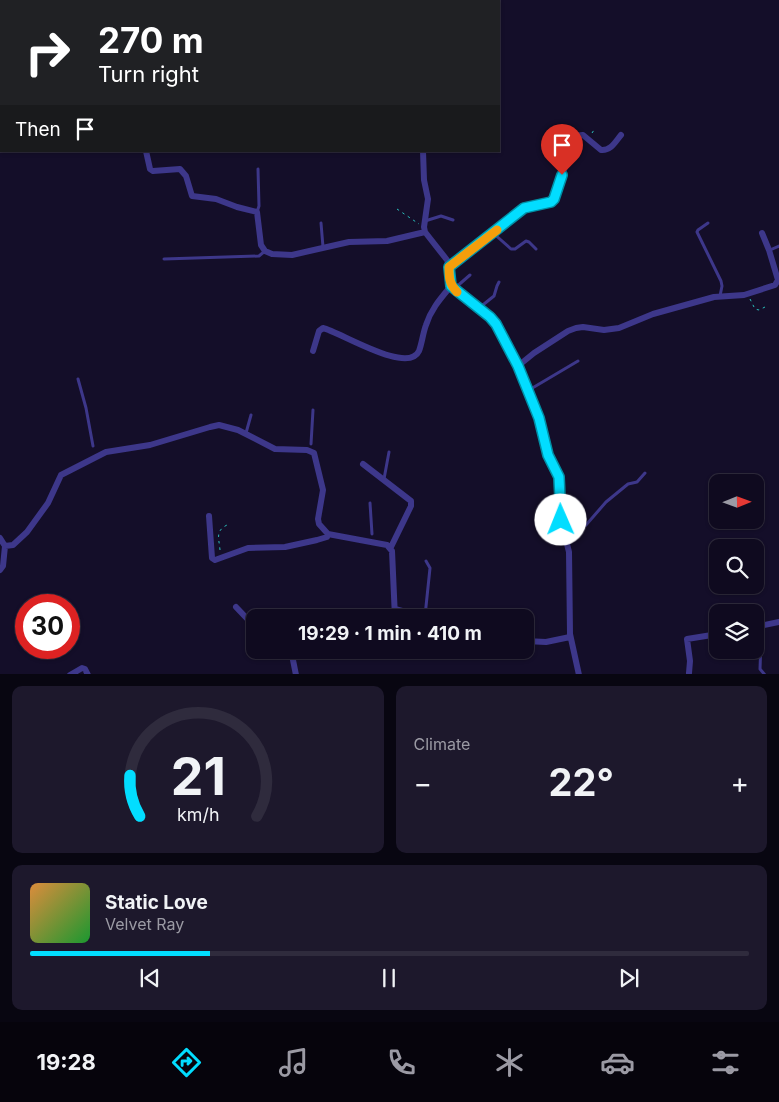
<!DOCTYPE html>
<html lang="en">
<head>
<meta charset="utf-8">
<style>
  :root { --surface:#0f0a1f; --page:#1d182c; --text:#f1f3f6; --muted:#9b9aa4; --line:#2f2b3d; --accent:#02ddff }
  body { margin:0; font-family:Inter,sans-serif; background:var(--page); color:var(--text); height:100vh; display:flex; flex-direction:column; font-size:19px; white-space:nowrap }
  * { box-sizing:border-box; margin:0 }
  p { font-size:16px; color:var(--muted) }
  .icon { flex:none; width:28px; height:28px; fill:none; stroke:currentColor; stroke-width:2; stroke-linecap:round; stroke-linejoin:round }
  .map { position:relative; height:674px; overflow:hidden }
  .details { display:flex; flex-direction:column; gap:12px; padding:12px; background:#080611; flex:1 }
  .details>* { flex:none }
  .banner { position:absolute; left:0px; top:0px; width:500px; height:152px; box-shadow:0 1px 4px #0004,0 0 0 1px var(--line); background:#202124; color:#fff; overflow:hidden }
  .needle { width:32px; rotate:89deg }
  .tools { position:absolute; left:709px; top:474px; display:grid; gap:10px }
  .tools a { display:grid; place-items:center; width:55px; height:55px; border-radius:10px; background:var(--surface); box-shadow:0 1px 4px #0004,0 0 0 1px var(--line); font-size:25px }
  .speed { position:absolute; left:15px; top:594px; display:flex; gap:10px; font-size:25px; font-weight:700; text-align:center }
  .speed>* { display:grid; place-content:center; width:65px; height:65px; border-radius:50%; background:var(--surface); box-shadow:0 1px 4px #0004,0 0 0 1px var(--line); line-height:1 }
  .speed .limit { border:8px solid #d22; background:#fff; color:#111 }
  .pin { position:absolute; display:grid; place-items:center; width:42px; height:42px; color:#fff; margin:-51px -21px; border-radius:50% 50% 50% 0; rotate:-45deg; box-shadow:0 0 5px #0007 }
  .pin .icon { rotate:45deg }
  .me { position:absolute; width:55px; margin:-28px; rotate:359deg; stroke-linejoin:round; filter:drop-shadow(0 0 4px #0008) }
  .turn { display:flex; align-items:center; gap:18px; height:105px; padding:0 15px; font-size:22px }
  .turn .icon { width:65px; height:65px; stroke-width:2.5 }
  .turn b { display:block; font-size:35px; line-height:42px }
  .then { display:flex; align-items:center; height:48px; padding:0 15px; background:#0003; gap:10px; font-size:19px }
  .big { font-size:38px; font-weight:700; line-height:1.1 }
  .details .tile { flex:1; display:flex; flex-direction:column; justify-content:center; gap:8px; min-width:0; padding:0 18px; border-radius:10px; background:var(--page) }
  .details .dial { align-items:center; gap:0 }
  .dial svg { height:130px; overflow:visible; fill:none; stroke:var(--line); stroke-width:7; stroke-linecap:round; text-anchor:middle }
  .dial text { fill:var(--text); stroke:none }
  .song { display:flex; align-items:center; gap:15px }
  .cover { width:60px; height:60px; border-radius:8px; background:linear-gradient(135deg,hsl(30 70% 55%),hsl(130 70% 35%)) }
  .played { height:5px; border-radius:2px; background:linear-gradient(90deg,var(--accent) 25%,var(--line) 25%) }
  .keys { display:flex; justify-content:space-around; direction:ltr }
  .heat { display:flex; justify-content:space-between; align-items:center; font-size:28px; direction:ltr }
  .details .tiles { flex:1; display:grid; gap:12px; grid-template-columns:1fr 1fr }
  .tile:last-child { grid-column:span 2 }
  .trip { position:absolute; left:246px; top:609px; width:288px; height:50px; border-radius:10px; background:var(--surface); box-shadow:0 1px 4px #0004,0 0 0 1px var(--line); font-weight:700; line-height:50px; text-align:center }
  .tab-bar { display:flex; height:80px; justify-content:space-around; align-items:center; background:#06040c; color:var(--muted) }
  .tab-bar .icon { width:35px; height:35px }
  .tab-bar .active { color:var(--accent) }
  .tab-bar b { font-size:22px; color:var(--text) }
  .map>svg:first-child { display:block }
</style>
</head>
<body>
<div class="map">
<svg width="779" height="675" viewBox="0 0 779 675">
  <rect width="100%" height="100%" fill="#140e29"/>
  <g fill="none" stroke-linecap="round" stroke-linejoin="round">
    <path stroke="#29c0bc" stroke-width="1" stroke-dasharray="2.5 4" stroke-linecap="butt" d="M592,133L594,130
      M397,209L419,224
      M750,299L755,309L759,310L765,307
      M220,550C219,538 215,531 227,525"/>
    <path stroke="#3d378a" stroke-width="3" d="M307,0L308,1
      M257,212L259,206L258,169
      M425,221L441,216L453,220
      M321,223L323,247
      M708,223L698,230L697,232L721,281L722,286L720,296
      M493,233L511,249H515L526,241L529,242L536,249
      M770,250L779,246
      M164,259L259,256L265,251
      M455,288L470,275
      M479,308L494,296L497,286L499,282
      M78,379L86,408L93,446
      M529,390L578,361
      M246,433L251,415
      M311,444L313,410
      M384,479L389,452
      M370,503L372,534
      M565,533L586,525L606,502L628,484L637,482L645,473
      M425,616L430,568L426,561
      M755,628L761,641L760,669L765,675"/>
    <path stroke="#3d378a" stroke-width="6" d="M25,1L26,0
      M316,1L317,0
      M0,43H1
      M146,151L150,169L153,171L180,169L186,176L192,196L216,199L237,207L257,212L261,245L265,251L272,254L292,255L349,242L387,241L425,232
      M423,151L424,180L428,199L424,227L425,232L447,260L449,267L451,286L491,317L496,324L518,366L539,418L548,455L559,477L561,520L569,552L570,634L579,675
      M449,267L524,208L551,202L554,199L566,164L571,140L573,136L583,135L601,150C611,151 615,142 621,135
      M313,351L319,331L323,328C340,332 408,375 419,351C422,343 423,333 426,325C431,309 441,298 451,286
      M518,366L534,353L568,331L576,328L583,327L604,330L619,328L653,314L714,297L744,295L775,285L778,280L769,250L762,233
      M363,464L411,501V506L391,547
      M209,516L212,558L215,560L248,548L285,547L317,540L327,537L328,534
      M0,538L5,546L13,545L27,532L48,503L61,475L106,452L150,445L210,427L219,425L238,430L275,449L307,450L314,453L323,490L318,519L319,524L328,534L387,545L392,551L395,618
      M0,570L3,566L5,546
      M236,607L255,627
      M395,609L427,618
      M755,627L779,622
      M525,641L546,642L570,637
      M288,650L292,655L296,675
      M397,650V652
      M689,673L690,661L687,639L718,634
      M70,675L82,668L85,669L88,675"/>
  </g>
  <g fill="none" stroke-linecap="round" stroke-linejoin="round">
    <defs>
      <path id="route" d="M561,520L559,477L548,455L539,418L518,366L496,324L490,317L451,286L449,267L524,208L551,202L554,199L562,175"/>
    </defs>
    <use href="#route" stroke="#0190a6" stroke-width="12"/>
    <use href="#route" stroke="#02ddff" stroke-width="9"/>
    <path stroke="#f59e0b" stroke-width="9" d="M457,292C449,284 449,277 449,267L497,230"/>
  </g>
</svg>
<div class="tools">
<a><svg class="needle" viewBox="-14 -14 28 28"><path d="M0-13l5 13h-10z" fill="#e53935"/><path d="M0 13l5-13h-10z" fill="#9b9aa4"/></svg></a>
<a><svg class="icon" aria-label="search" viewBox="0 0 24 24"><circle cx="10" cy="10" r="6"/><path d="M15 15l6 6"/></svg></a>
<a><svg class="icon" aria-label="layers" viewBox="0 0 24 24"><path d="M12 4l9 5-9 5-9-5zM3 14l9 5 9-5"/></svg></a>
</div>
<div class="speed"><div class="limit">30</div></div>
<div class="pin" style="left:562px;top:175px;background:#d93025"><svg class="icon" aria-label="arrive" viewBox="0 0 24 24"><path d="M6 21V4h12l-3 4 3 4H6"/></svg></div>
<svg class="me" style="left:561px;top:520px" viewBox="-20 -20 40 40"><circle r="19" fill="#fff"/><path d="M0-13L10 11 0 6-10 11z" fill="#02ddff"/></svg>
<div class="trip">19:29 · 1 min · 410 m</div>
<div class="banner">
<div class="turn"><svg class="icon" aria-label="right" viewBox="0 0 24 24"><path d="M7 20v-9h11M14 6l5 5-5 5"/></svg><div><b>270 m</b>Turn right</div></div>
<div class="then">Then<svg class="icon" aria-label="arrive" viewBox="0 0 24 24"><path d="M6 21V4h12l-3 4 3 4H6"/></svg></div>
</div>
</div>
<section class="details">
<div class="tiles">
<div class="tile dial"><svg viewBox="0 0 100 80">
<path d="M14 69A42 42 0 1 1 86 69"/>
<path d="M14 69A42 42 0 0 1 8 44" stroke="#02ddff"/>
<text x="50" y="56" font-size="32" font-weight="700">21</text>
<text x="50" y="72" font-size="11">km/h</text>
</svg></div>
<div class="tile"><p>Climate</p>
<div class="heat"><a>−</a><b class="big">22°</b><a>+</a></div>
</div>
<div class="tile">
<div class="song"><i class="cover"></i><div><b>Static Love</b><p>Velvet Ray</p></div></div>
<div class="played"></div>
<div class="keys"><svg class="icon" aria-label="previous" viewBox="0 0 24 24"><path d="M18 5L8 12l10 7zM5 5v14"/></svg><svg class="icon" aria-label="pause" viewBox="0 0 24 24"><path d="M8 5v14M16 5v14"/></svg><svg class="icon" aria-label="next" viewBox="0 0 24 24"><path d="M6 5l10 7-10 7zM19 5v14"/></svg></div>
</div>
</div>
</section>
<nav class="tab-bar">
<b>19:28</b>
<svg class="icon active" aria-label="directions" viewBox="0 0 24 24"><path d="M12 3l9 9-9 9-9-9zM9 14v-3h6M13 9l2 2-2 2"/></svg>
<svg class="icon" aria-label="music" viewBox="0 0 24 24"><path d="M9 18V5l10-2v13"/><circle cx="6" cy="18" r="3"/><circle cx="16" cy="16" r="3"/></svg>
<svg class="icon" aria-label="phone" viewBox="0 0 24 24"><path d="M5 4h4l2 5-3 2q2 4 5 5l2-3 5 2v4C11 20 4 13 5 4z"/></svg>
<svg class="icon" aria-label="climate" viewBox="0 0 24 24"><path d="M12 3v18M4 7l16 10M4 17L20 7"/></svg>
<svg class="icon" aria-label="car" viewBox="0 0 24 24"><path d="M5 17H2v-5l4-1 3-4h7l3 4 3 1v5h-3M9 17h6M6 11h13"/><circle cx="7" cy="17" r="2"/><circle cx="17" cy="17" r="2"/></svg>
<svg class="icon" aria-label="filters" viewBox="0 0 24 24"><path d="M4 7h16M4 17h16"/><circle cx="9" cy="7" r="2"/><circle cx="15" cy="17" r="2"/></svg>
</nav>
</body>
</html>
